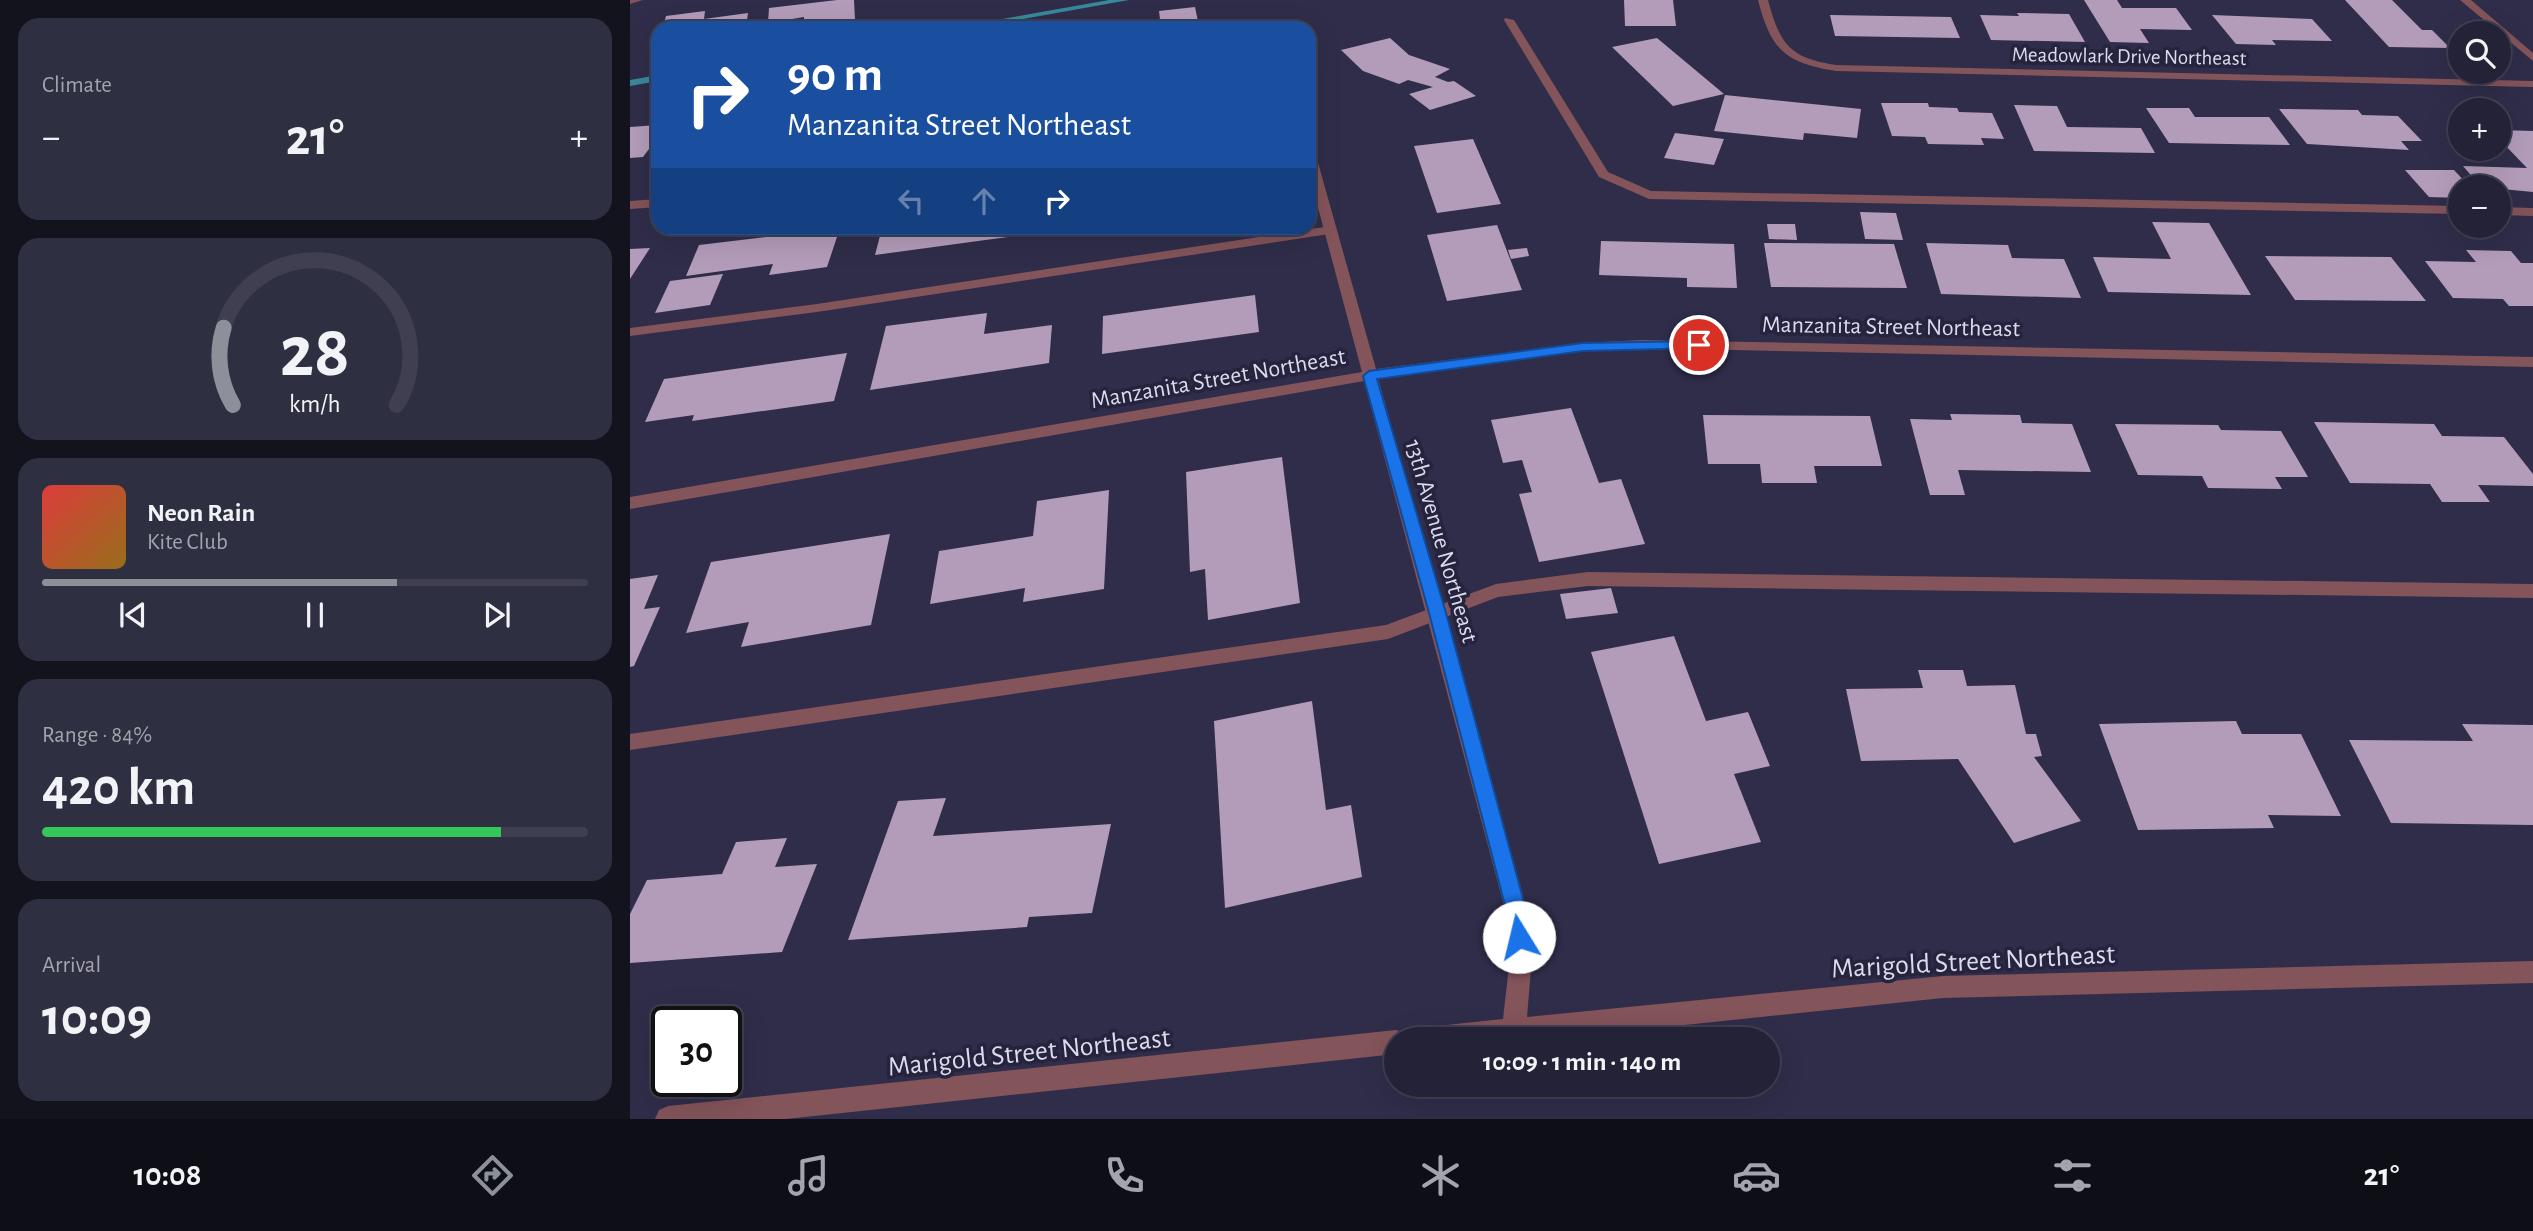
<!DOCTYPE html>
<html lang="en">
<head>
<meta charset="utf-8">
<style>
  :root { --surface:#232237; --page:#2f2f42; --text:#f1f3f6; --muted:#a3a4ad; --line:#403f52; --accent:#8c9099 }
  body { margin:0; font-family:"Alegreya Sans",sans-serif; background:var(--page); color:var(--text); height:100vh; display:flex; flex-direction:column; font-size:26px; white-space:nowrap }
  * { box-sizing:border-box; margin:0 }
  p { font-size:23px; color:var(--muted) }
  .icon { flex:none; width:38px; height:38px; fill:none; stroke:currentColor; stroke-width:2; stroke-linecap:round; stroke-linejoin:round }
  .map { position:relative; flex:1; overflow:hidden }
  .details { display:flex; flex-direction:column; gap:18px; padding:18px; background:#13131e; width:630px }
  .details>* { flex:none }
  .hud { position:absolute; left:21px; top:21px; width:665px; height:214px; border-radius:21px; box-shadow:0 7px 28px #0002,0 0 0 2px var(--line); background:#1a4fa0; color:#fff; overflow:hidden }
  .fabs { position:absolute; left:1818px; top:21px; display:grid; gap:14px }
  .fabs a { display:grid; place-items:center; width:63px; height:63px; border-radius:50%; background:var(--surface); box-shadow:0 7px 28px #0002,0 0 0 2px var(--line); font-size:35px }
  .speed { position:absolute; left:21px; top:1006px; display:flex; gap:14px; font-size:35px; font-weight:700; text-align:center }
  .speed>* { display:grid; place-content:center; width:91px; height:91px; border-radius:50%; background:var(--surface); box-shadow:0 7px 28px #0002,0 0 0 2px var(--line); line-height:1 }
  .speed .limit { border:4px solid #111; border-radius:10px; background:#fff; color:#111 }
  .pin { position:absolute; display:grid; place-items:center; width:60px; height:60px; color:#fff; margin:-30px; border:4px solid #fff; border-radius:50%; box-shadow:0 2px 7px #0007 }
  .me { position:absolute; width:77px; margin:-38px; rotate:351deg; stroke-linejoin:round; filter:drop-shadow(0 0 5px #0008) }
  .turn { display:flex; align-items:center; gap:24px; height:147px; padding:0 21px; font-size:32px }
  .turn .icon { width:91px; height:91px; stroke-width:2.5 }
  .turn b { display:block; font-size:49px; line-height:60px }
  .lanes { display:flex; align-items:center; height:66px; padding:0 21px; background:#0003; justify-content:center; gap:35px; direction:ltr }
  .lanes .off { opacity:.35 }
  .big { font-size:52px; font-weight:700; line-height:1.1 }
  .details .tile { flex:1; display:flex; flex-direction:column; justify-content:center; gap:10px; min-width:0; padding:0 24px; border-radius:21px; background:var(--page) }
  .details .dial { align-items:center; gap:0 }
  .dial svg { height:182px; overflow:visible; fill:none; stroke:var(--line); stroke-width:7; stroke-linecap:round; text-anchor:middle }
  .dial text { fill:var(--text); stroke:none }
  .song { display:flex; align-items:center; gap:21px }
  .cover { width:84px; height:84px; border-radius:10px; background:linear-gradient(135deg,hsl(0 70% 55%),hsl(40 70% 35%)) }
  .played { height:7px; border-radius:4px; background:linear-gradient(90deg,var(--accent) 65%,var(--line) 65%) }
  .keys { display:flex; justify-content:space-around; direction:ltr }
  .heat { display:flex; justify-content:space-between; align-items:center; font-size:38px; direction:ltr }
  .charge { height:10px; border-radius:5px; background:linear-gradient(90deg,#34c759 84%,var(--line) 0) }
  .trip { position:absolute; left:754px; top:1027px; width:396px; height:70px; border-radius:35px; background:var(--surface); box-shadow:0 7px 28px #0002,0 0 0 2px var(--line); font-weight:700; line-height:70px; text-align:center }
  .tab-bar { display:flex; height:112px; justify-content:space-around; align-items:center; background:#0e0e16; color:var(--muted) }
  .tab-bar .icon { width:49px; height:49px }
  .tab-bar .current { color:var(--accent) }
  .tab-bar b { font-size:32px; color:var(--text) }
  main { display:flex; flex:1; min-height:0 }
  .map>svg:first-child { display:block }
</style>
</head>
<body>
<main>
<section class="details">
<div class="tile"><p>Climate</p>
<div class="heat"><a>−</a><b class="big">21°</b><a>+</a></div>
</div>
<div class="tile dial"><svg viewBox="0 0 100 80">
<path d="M14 69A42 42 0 1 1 86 69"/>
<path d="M14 69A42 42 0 0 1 10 35" stroke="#8c9099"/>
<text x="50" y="56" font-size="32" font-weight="700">28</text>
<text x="50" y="72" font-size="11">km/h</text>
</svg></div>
<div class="tile">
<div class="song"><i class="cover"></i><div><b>Neon Rain</b><p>Kite Club</p></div></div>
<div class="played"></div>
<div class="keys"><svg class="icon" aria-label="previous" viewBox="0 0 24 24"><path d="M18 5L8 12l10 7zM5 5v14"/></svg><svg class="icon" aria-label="pause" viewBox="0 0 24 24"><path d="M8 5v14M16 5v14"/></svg><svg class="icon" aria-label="next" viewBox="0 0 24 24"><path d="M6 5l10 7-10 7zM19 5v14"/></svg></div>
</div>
<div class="tile"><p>Range · 84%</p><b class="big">420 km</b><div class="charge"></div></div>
<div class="tile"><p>Arrival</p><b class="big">10:09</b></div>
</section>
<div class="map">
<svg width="1903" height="1119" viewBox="0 0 1903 1119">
  <rect width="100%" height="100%" fill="#2f2d49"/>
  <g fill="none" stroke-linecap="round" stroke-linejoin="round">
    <path fill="#38899c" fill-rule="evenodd" d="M479,0H499L343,28H321Z
      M28,75V81L0,86V80Z"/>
  </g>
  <path fill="#b39cb9" d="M207,0H224L225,20L174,28V17L138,23L139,8Z
    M994,0H1043L1046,26H995Z
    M1454,0H1487L1492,8H1546L1562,30L1510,29L1519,43L1480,42Z
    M1715,0H1762L1792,30H1802L1820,48L1759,47Z
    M565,7L569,26L531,28L529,11Z
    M75,11L74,19L118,13L116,28H33L36,16Z
    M1387,13L1439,14L1455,42L1361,40L1350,15L1389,16Z
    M1200,15L1321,17L1330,38L1205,36Z
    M1582,15L1682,19L1702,41L1642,40L1646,45L1606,44Z
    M760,38L779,55L820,69L805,77L818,82L824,81L846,96L800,110L779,94L803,87L778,80L769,84L733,71L711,50Z
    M1027,38L1094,94L1043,106L982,47Z
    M1095,95L1231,109L1227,138L1174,133L1173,140L1084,131Z
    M1251,103H1298L1299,107L1327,108L1329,112L1362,113L1374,139L1351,138L1354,145L1298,144L1295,137L1262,136Z
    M1384,105L1427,106L1437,127L1511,128L1525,153L1404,151Z
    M1516,108H1559L1565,117H1639L1660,145L1539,143Z
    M1649,109L1728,110L1732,115L1768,116L1792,141H1771L1779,150L1677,144Z
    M28,125V137L13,157L0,158V127Z
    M1869,130L1903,131V192L1851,187L1833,166L1897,168L1869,139Z
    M1045,133L1094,139L1084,165L1034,158Z
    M843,139L871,204L807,213L784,146Z
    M1775,170H1824L1840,187H1830V198L1799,197Z
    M1230,212L1266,213L1273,240L1235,239Z
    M1522,222L1579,223L1621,295L1478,292L1463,257L1541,259Z
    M1137,224H1165L1167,240L1139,239Z
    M867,225L892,290L817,301L797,235Z
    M210,228L197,267L139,275L143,264L56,276L69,245Z
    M252,228H385V236L245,255Z
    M971,241L1104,244L1107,288L1057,287V278L969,275Z
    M1134,243L1264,244L1277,288L1141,287Z
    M1296,243L1378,245L1382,258L1434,259L1451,298L1311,294Z
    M20,248L0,279V249Z
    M897,248L899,256L881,259L878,250Z
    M1836,250L1881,251L1891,263H1903V306H1879L1873,299L1823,298L1795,261L1846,262Z
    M1635,256L1761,257L1796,301L1665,300Z
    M93,274L80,305L25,313L40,281Z
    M625,295L629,332L472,354L473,316Z
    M357,313L354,334L422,325L419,363L240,390L256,326Z
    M217,353L204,401L62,421L64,415L15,422L34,379Z
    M941,408L969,483L991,479L1015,544L909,562L889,494L902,492L892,460L873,463L861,420Z
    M1320,414L1390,415L1392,423L1442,424L1461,472L1328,470L1335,495H1300L1280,419L1322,420Z
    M1073,415L1240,416L1252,466H1184L1187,483H1132L1130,464H1078Z
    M1684,422L1804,424L1812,436L1874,437L1903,474V486L1848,485L1860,502H1812L1800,484L1720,483Z
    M1485,424L1588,425L1591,430L1651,431L1678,477H1645L1652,489L1578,488L1572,476L1508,475Z
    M652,457L670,603L578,620L575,569L560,572L556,472Z
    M479,490L474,589L393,602L395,588L300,604L309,551L403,536L407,501Z
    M260,534L241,625L111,647L119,622L56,633L81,562Z
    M28,575L14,609L30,607L4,666L0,667V579Z
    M981,588L988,613L936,619L930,594Z
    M1044,636L1076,721L1118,712L1140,766L1104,774L1131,842L1029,864L961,652Z
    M1288,670H1333L1337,686L1385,685L1396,734H1406L1412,756L1404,757L1451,821L1384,843L1328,759L1231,761L1216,689L1293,688Z
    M682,701L696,810L721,805L732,877L595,908L584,721Z
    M1606,721L1612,734H1671L1711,816L1638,815L1644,828L1508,830L1469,724Z
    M1832,724L1903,725V825L1761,823L1719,740L1843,741Z
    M316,798L303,836L481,824L462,913L399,917L397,927L218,940L268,801Z
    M157,838L145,867L187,864L152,952L0,963V914L17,880L92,874L106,842Z"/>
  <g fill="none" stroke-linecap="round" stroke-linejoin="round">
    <path fill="#83545a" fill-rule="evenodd" d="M875,18L884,20L978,172L1021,191L1830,206V214L1019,199L969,177L874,20Z
      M1869,207L1903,208V216L1869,215Z
      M701,226L707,230L706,233L187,312L0,336V328L187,304Z
      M958,572L1903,584V598L958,586L868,597L758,639L0,750V734L756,625L866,584Z"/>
    <path fill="#83545a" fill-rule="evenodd" d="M0,0H13L0,4Z
      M1128,0H1138C1150,44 1159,58 1206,65L1903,81V87L1206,71C1155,63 1141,50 1128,0Z
      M1830,0H1841L1903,53V61Z
      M679,148L685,152L746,369L953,343L1013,340L1903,357V367L1013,348L953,351L748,378L899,917L902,957L897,1017L1313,976L1903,961V983L1313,998L911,1040H766V1054L156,1119H25L29,1110L38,1106L766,1030L775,1033L777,1038L779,1031L788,1028L873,1019L880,957L877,917L734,381L0,509V497L732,372L679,174Z
      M28,199V207L0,209V201Z"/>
  </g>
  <path fill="#1a73e8" stroke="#114b97" stroke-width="2" d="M1069,341L1073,342V348L953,351L747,379L816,613L898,917L899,937L896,944L889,947L882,944L878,917L799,613L733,376L739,371L953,343Z"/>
  <g text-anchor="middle" stroke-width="7" stroke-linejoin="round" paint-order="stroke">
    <g font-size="21" fill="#dbdbed" stroke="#25233e">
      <text transform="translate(1499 56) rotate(1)" y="7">Meadowlark Drive Northeast</text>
    </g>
    <g font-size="24" fill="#dbdbed" stroke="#25233e">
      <text transform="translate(1261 326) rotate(1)" y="8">Manzanita Street Northeast</text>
      <text transform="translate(588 378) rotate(-10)" y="8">Manzanita Street Northeast</text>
      <text transform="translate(812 541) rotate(74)" y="8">13th Avenue Northeast</text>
    </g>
    <g font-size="28" fill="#dbdbed" stroke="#25233e">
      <text transform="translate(1343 960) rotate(-3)" y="10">Marigold Street Northeast</text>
      <text transform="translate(399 1051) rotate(-6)" y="10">Marigold Street Northeast</text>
    </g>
  </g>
</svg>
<div class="fabs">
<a><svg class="icon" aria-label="search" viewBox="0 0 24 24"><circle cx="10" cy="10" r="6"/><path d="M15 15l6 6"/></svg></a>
<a>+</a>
<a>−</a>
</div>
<div class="speed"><div class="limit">30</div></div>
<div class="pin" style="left:1069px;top:345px;background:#d93025"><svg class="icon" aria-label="arrive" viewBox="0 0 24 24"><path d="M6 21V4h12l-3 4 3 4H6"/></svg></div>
<svg class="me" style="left:889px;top:937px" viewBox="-20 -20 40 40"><circle r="19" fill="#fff"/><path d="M0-13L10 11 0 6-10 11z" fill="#1a73e8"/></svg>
<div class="trip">10:09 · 1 min · 140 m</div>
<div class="hud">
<div class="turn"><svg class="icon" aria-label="right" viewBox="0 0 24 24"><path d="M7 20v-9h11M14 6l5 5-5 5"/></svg><div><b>90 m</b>Manzanita Street Northeast</div></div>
<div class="lanes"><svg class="icon off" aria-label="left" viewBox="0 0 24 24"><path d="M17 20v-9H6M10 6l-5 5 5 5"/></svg><svg class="icon off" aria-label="ahead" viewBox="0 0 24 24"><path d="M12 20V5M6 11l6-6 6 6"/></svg><svg class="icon" aria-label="right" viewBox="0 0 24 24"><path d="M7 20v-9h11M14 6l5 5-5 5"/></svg></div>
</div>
</div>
</main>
<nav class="tab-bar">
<b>10:08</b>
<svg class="icon current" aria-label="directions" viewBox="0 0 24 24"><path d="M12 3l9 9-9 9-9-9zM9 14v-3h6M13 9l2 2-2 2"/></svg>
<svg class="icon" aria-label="music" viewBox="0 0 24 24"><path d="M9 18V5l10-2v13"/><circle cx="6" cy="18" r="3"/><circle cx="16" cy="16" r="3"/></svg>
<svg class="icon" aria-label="phone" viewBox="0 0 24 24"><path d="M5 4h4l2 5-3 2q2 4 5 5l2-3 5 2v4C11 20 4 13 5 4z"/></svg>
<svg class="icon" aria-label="climate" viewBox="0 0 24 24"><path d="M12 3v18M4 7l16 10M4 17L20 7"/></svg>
<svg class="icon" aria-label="car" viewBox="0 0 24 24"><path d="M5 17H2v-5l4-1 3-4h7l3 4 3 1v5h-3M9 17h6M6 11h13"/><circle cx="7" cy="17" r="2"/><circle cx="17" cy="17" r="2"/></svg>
<svg class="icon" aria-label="filters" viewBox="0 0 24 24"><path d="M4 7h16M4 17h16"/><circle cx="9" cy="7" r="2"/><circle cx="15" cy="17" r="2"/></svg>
<b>21°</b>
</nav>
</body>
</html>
